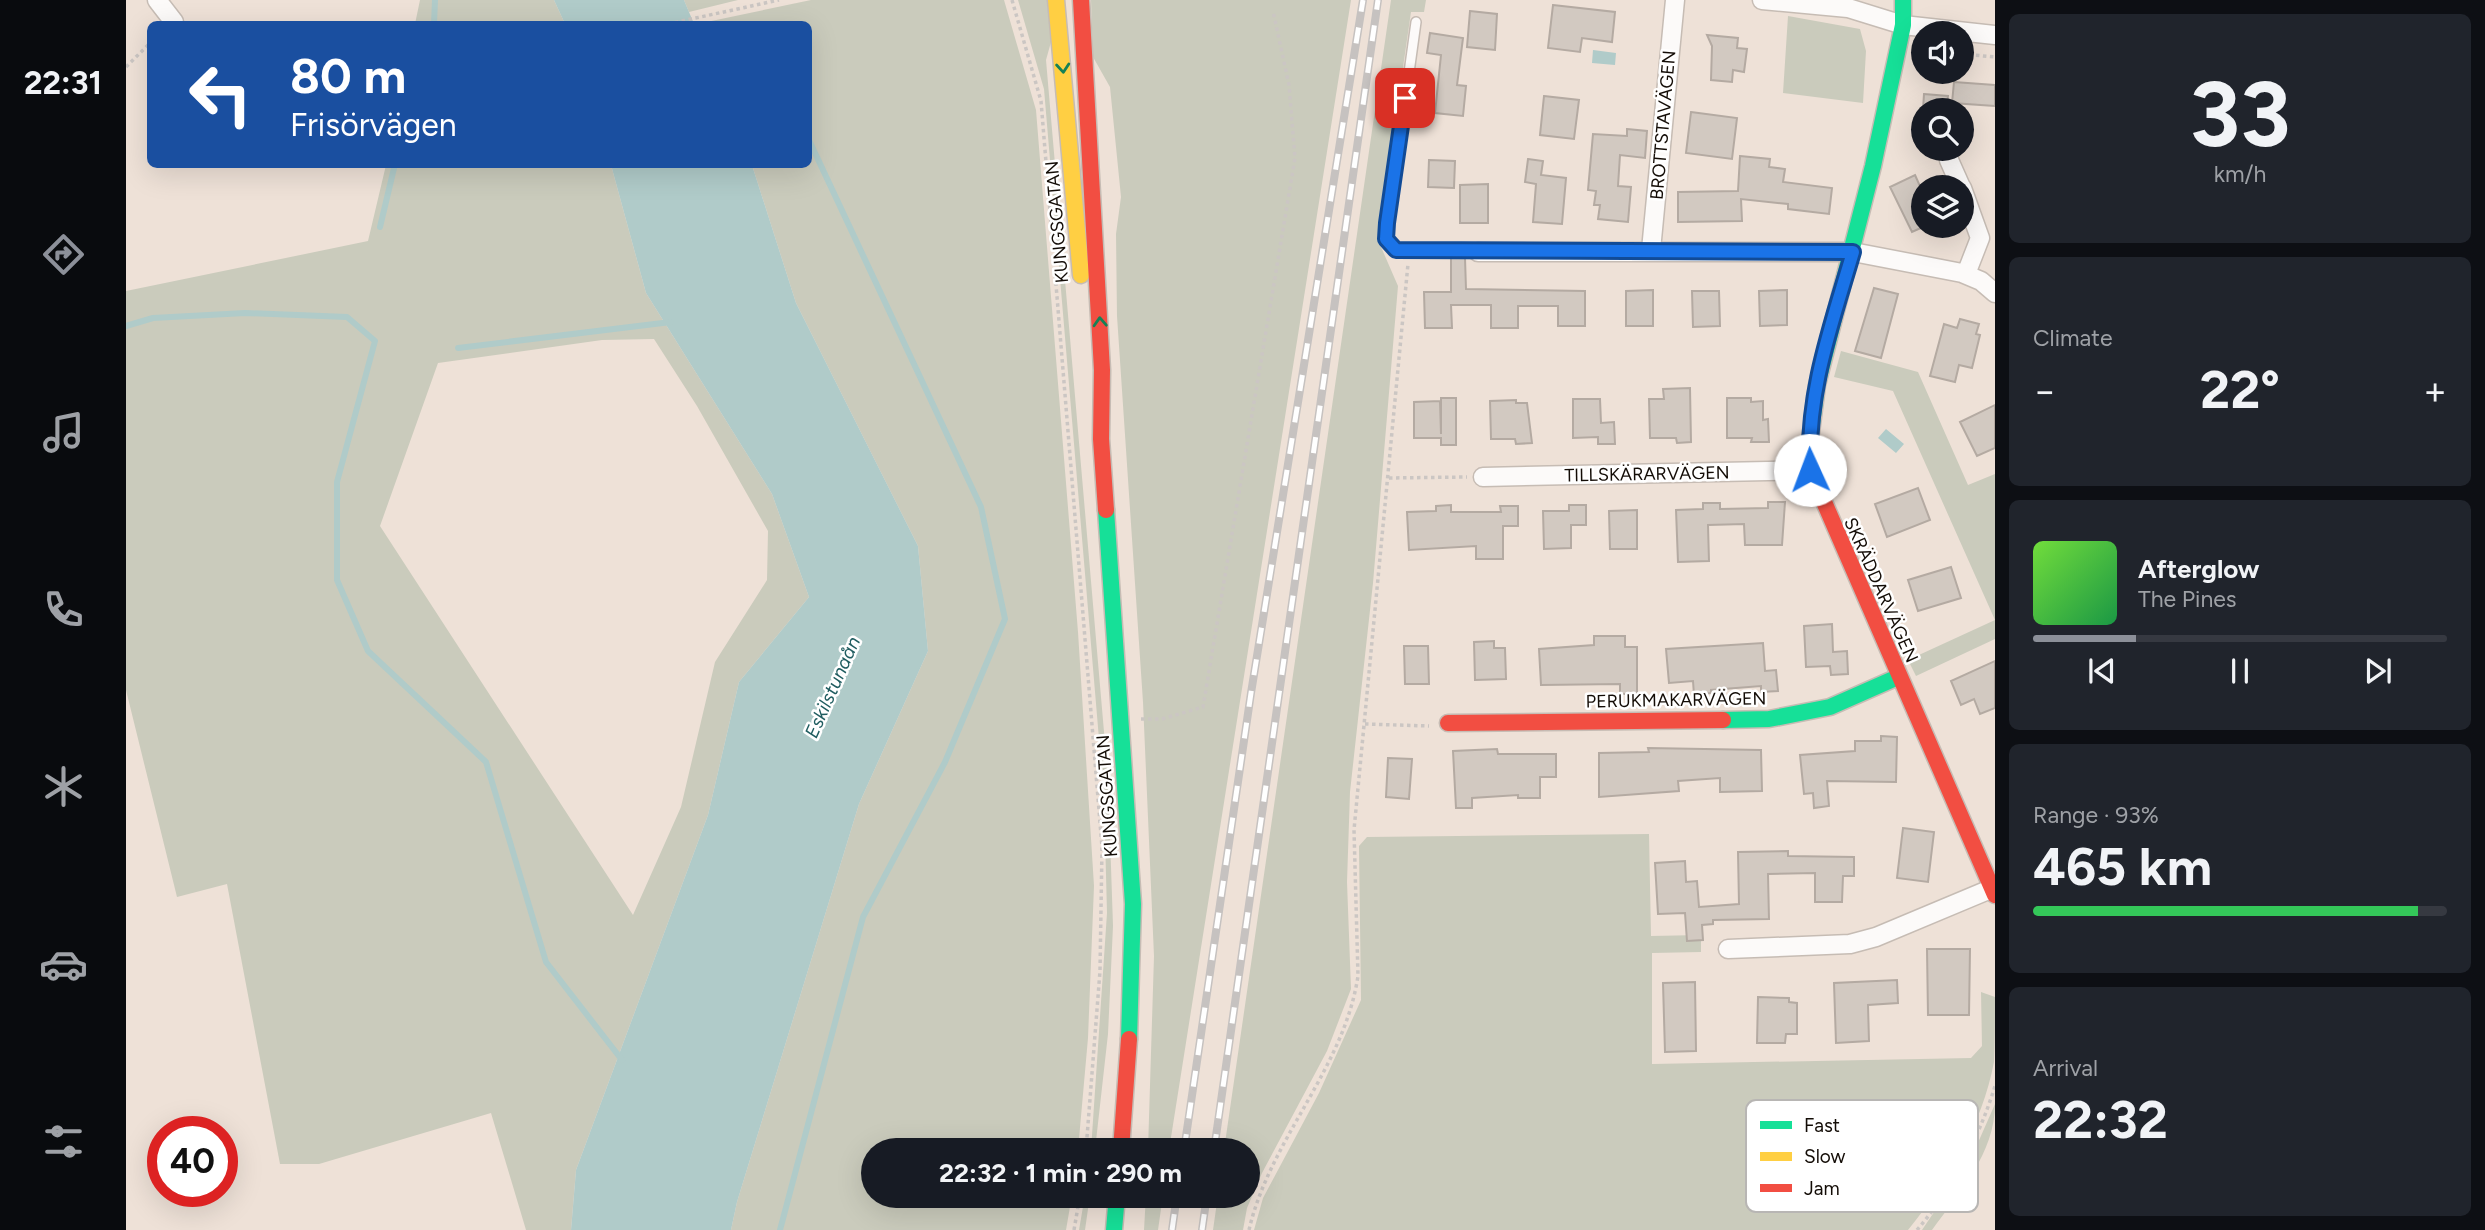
<!DOCTYPE html>
<html lang="en">
<head>
<meta charset="utf-8">
<style>
  :root { --surface:#171b24; --page:#20242c; --text:#f1f3f6; --muted:#9ea1a6; --line:#363941; --accent:#8c9099 }
  body { margin:0; font-family:Figtree,sans-serif; background:var(--page); color:var(--text); height:100vh; display:flex; flex-direction:column; font-size:26px; white-space:nowrap }
  * { box-sizing:border-box; margin:0 }
  p { font-size:23px; color:var(--muted) }
  .icon { flex:none; width:38px; height:38px; fill:none; stroke:currentColor; stroke-width:2; stroke-linecap:round; stroke-linejoin:round }
  .map { position:relative; flex:1; overflow:hidden }
  .side { display:flex; flex-direction:column; gap:14px; padding:14px; background:#0d0f14; width:490px }
  .side>* { flex:none }
  .banner { position:absolute; left:21px; top:21px; width:665px; height:147px; border-radius:10px; box-shadow:0 7px 28px #0002; background:#1a4fa0; color:#fff; overflow:hidden }
  .fabs { position:absolute; left:1785px; top:21px; display:grid; gap:14px }
  .fabs a { display:grid; place-items:center; width:63px; height:63px; border-radius:50%; background:var(--surface); box-shadow:0 7px 28px #0002; font-size:35px }
  .speed { position:absolute; left:21px; top:1116px; display:flex; gap:14px; font-size:35px; font-weight:700; text-align:center }
  .speed>* { display:grid; place-content:center; width:91px; height:91px; border-radius:50%; background:var(--surface); box-shadow:0 7px 28px #0002; line-height:1 }
  .speed .limit { border:10px solid #d22; background:#fff; color:#111 }
  .pin { position:absolute; display:grid; place-items:center; width:60px; height:60px; color:#fff; margin:-30px; border-radius:14px; box-shadow:0 4px 10px #0006 }
  .me { position:absolute; width:77px; margin:-38px; rotate:358deg; stroke-linejoin:round; filter:drop-shadow(0 0 5px #0008) }
  .turn { display:flex; align-items:center; gap:24px; height:147px; padding:0 28px; font-size:32px }
  .turn .icon { width:91px; height:91px; stroke-width:2.5 }
  .turn b { display:block; font-size:49px; line-height:60px }
  .big { font-size:52px; font-weight:700; line-height:1.1 }
  .side .tile { flex:1; display:flex; flex-direction:column; justify-content:center; gap:10px; min-width:0; padding:0 24px; border-radius:10px; background:var(--page) }
  .side .dial { align-items:center; gap:0 }
  .dial b { font-size:91px; line-height:1 }
  .song { display:flex; align-items:center; gap:21px }
  .cover { width:84px; height:84px; border-radius:10px; background:linear-gradient(135deg,hsl(100 70% 55%),hsl(140 70% 35%)) }
  .played { height:7px; border-radius:4px; background:linear-gradient(90deg,var(--accent) 25%,var(--line) 25%) }
  .keys { display:flex; justify-content:space-around; direction:ltr }
  .heat { display:flex; justify-content:space-between; align-items:center; font-size:38px; direction:ltr }
  .charge { height:10px; border-radius:5px; background:linear-gradient(90deg,#34c759 93%,var(--line) 0) }
  .trip { position:absolute; left:735px; top:1138px; width:399px; height:70px; border-radius:35px; background:var(--surface); box-shadow:0 7px 28px #0002; font-weight:700; line-height:70px; text-align:center }
  main { display:flex; flex:1; min-height:0 }
  .tab-bar { display:flex; flex-direction:column; width:126px; justify-content:space-around; align-items:center; background:#090b0e; color:var(--muted) }
  .tab-bar .icon { width:49px; height:49px }
  .tab-bar .on { color:var(--accent) }
  .tab-bar b { font-size:32px; color:var(--text) }
  .map>svg:first-child { display:block }
</style>
</head>
<body>
<main>
<nav class="tab-bar">
<b>22:31</b>
<svg class="icon on" aria-label="directions" viewBox="0 0 24 24"><path d="M12 3l9 9-9 9-9-9zM9 14v-3h6M13 9l2 2-2 2"/></svg>
<svg class="icon" aria-label="music" viewBox="0 0 24 24"><path d="M9 18V5l10-2v13"/><circle cx="6" cy="18" r="3"/><circle cx="16" cy="16" r="3"/></svg>
<svg class="icon" aria-label="phone" viewBox="0 0 24 24"><path d="M5 4h4l2 5-3 2q2 4 5 5l2-3 5 2v4C11 20 4 13 5 4z"/></svg>
<svg class="icon" aria-label="climate" viewBox="0 0 24 24"><path d="M12 3v18M4 7l16 10M4 17L20 7"/></svg>
<svg class="icon" aria-label="car" viewBox="0 0 24 24"><path d="M5 17H2v-5l4-1 3-4h7l3 4 3 1v5h-3M9 17h6M6 11h13"/><circle cx="7" cy="17" r="2"/><circle cx="17" cy="17" r="2"/></svg>
<svg class="icon" aria-label="filters" viewBox="0 0 24 24"><path d="M4 7h16M4 17h16"/><circle cx="9" cy="7" r="2"/><circle cx="15" cy="17" r="2"/></svg>
</nav>
<div class="map">
<svg width="1869" height="1230" viewBox="0 0 1869 1230">
  <rect width="100%" height="100%" fill="#eee1d7"/>
  <path fill="#cacbbc" fill-rule="evenodd" d="M294,0H428L439,24H289Z
    M558,0H612L563,12Z
    M685,0H878L910,110L952,632L968,886L962,1038L952,1150H747V1195H946L940,1230H605L611,1202L733,804L802,651L792,546L670,303L626,165L682,164V24H571Z
    M892,0H921L925,42L920,60L982,778L987,926L982,1034L969,1150H965L981,913L978,798L918,89Z
    M965,0H1225L1043,1150H1022L1028,956L1017,702L991,316L990,234L995,197L984,87L967,57Z
    M1265,0H1300L1298,12H1285L1252,240L1272,286L1247,583L1224,792L1221,882L1225,989L1201,1051L1136,1173L1121,1208L1117,1230H1087L1092,1195H1122V1150H1098Z
    M1662,16L1734,29L1740,51L1737,103L1657,93Z
    M260,165H485L520,293L646,494L683,597L613,682L582,815L450,1170L445,1230H400L365,1113L193,1164H154L101,884L51,897L0,690V291L242,241ZM528,339L571,406L642,531L641,580L589,662L555,807L507,915L254,526L312,363L476,340Z
    M1715,351L1792,372L1842,485L1869,474V639L1790,676L1782,660L1869,620L1767,391L1708,377Z
    M1523,834L1525,936L1575,935V952L1526,953V1064L1845,1058L1856,1046L1855,992L1869,997C1869,1018 1869,1042 1868,1062C1856,1125 1822,1181 1782,1230H1128L1137,1198L1193,1093L1235,1000L1233,846L1241,837Z
    M1869,1104C1869,1153 1833,1193 1806,1230H1796L1847,1154Z
    M959,1195H964L959,1230H953Z
    M1020,1195H1037L1032,1230H1018Z"/>
  <path fill="#b0cbc9" d="M428,0H558L568,24H439Z
    M1467,50L1490,53L1489,65L1466,63Z
    M485,165H626L670,303L792,546L802,651L733,804L611,1202L605,1230H445L450,1170L582,815L613,682L683,597L646,494L520,293Z
    M1760,429L1778,444L1770,453L1752,438Z"/>
  <g fill="none" stroke-linecap="round" stroke-linejoin="round">
    <path stroke="#b0cbc9" stroke-width="6" d="M308,24L309,0
      M254,227L269,164
      M0,326L27,318L119,313L221,317L249,341L211,482V580L242,651L360,762L420,962L496,1060
      M332,348L545,322
      M654,1230L737,917L819,762L879,619L855,507L682,138"/>
  </g>
  <path fill="#d2c9c1" stroke="#b4aaa2" stroke-width="2" d="M1427,5L1489,12L1486,42L1456,38L1454,52L1422,48Z
    M1344,11L1371,14L1369,50L1341,47Z
    M1304,33L1337,38L1331,85L1340,86L1337,116L1309,113L1315,55L1301,53Z
    M1581,35L1612,38L1611,48L1621,49L1618,72L1607,70L1606,82L1585,80L1586,46Z
    M1828,82L1869,85V106L1826,103Z
    M1798,94L1822,96L1820,110H1797Z
    M1418,96L1453,100L1448,139L1414,135Z
    M1565,112L1611,118L1606,159L1560,153Z
    M1501,129L1521,131L1519,158L1494,155L1492,186L1505,187L1502,222L1472,219L1474,205H1468L1470,191L1462,190L1467,134L1501,136Z
    M1614,156L1644,159L1643,167L1659,169L1657,182L1706,188L1703,214L1662,209V204L1615,199L1616,221L1552,222V192L1612,191Z
    M1402,159L1417,161L1415,175L1440,178L1436,224L1407,222L1410,184L1399,182Z
    M1303,160L1329,161L1328,188L1302,187Z
    M1789,175L1797,193V227L1786,232L1764,187Z
    M1362,184V223H1334V185Z
    M1325,257L1339,258L1340,289L1459,291V326H1432V306H1392V328H1365V305H1325L1326,328H1299L1298,292H1325Z
    M1748,288L1772,294L1755,358L1729,351Z
    M1527,290V326H1500V291Z
    M1661,290V325L1634,326L1633,291Z
    M1566,291H1593L1594,326L1567,327Z
    M1834,319L1853,324L1850,334L1854,335L1846,368L1833,365L1829,382L1804,376L1818,324L1831,328Z
    M1564,388L1565,442L1551,443L1550,438H1524L1523,399H1538L1537,389Z
    M1315,398H1330V445H1315V438H1288V402L1314,401L1315,434Z
    M1601,398H1625V402L1637,401V420L1642,419L1643,442H1625L1626,438H1601Z
    M1447,399H1474L1475,423L1488,422L1489,444H1472V437L1447,438Z
    M1390,400V403H1401L1406,443L1390,444L1389,439H1365L1364,401Z
    M1869,405V448L1851,456L1834,422Z
    M1792,488L1804,520L1761,537L1749,504Z
    M1642,502H1659L1656,545H1619L1618,524L1582,525L1583,561L1552,562L1550,510L1577,509V503H1594V509L1642,508Z
    M1325,505V512H1375L1374,506H1392V526H1377V559H1350V546L1283,550L1281,512L1310,511V506Z
    M1443,505H1460V525H1445V548L1418,549L1417,511H1443Z
    M1511,510V549H1484L1483,511Z
    M1825,567L1835,598L1792,611L1782,580Z
    M1706,624L1707,652L1721,651L1722,674L1705,675L1704,666L1680,667L1678,626Z
    M1468,636H1499V647H1511V694H1494V684L1415,685L1413,649L1468,645Z
    M1368,641V648H1379L1380,679L1349,680L1348,642Z
    M1637,643L1639,671L1650,670L1652,691L1635,692V686L1585,690V693L1568,695L1567,681L1543,683L1540,649Z
    M1278,646H1302L1303,684H1279Z
    M1869,661V708L1854,714L1848,699L1835,705L1825,681Z
    M1755,736L1771,737L1770,782L1701,781L1703,806L1688,808L1687,793L1678,794L1674,755L1729,751V741H1755Z
    M1522,748L1635,750L1636,791L1594,792V778L1552,781L1553,791L1473,797V753L1523,752Z
    M1371,749L1372,754H1430V777H1414V798H1392V795L1346,798V808H1330L1327,751Z
    M1262,758L1286,759L1283,799L1260,797Z
    M1777,828L1808,832L1802,882L1771,878Z
    M1662,851V856L1728,857V876H1717L1716,902H1689V873L1642,874L1643,919L1587,920V924L1576,925L1577,940L1561,941L1559,913L1532,914L1529,863L1559,861L1560,882L1571,881L1573,907L1613,904L1612,852Z
    M1801,949H1844L1843,1015H1802Z
    M1771,980L1772,1003L1742,1005L1743,1041L1710,1043L1708,983Z
    M1569,982L1570,1051L1539,1052L1537,983Z
    M1632,997L1663,998V1002L1671,1003V1034H1660L1659,1043H1631Z"/>
  <g fill="none" stroke-linecap="round" stroke-linejoin="round">
    <defs>
      <path id="lane" d="M1290,22L1260,239L1270,250L1284,252L1299,249L1352,252"/>
      <path id="street" d="M31,0L48,22
        M1636,0L1722,8L1777,25L1869,35
        M1823,160L1835,187
        M1836,188L1854,238L1840,274
        M1525,250L1549,0
        M1352,252H1727L1836,273L1855,281L1869,293
        M1357,477L1684,470
        M1602,949L1724,944L1750,937L1867,888"/>
      <path id="fast" d="M1685,472L1684,440L1691,385L1747,166L1777,25V0
        M980,510L1007,904L1003,1039
        M1597,720L1643,719L1704,707L1772,677
        M988,1230L991,1195"/>
      <path id="slow" d="M930,0L955,275"/>
      <path id="jam" d="M955,0L976,370L975,439L980,510
        M1685,472L1869,895
        M1322,723L1597,720
        M995,1150L1003,1039"/>
    </defs>
    <use href="#lane" stroke="#c6bcb4" stroke-width="12"/>
    <use href="#street" stroke="#c6bcb4" stroke-width="21"/>
    <use href="#fast" stroke="#c6bcb4" stroke-width="19"/>
    <use href="#slow" stroke="#c6bcb4" stroke-width="19"/>
    <use href="#jam" stroke="#c6bcb4" stroke-width="19"/>
    <path stroke="#cbc6c3" stroke-width="3.5" stroke-dasharray="3.5 3.5" stroke-linecap="butt" d="M886,0L915,101L976,847L974,971L960,1150
      M542,24L653,0
      M1836,54L1869,57
      M1790,66L1797,60
      M0,67L24,43
      M1263,478L1341,477
      M1015,719H1036L1077,707L1169,158L1163,85L1147,11
      M1239,724L1303,726
      M948,1230L954,1195
      M1123,1230C1144,1139 1218,1069 1232,976L1228,830L1282,264
      M1791,1230C1826,1189 1853,1138 1869,1086"/>
    <use href="#lane" stroke="#fcfaf9" stroke-width="9"/>
    <use href="#street" stroke="#fcfaf9" stroke-width="18"/>
    <use href="#fast" stroke="#16e098" stroke-width="16"/>
    <use href="#slow" stroke="#ffcf43" stroke-width="16"/>
    <use href="#jam" stroke="#f24e42" stroke-width="16"/>
    <defs>
      <path id="rail" d="M1058,1150L1125,693L1237,0
        M1088,1150L1252,0
        M1046,1230L1051,1195
        M1076,1230L1081,1195"/>
    </defs>
    <use href="#rail" stroke="#c6c2c0" stroke-width="8"/>
    <use href="#rail" stroke="#fff" stroke-width="5" stroke-dasharray="16" stroke-linecap="butt"/>
  </g>
  <defs><path id="oneway-chevron" d="M-2-3.5L2.5 0L-2 3.5" fill="none" stroke-width="1.6" stroke-linecap="round" stroke-linejoin="round" transform="scale(1.75)"/></defs>
  <g stroke="#158156">
    <use href="#oneway-chevron" transform="translate(937 68) rotate(85)"/>
    <use href="#oneway-chevron" transform="translate(974 322) rotate(-93)"/>
  </g>
  <g fill="none" stroke-linecap="round" stroke-linejoin="round">
    <defs>
      <path id="route" d="M1279,98L1261,223L1260,239L1270,250L1727,252C1705,327 1681,391 1684,470"/>
    </defs>
    <use href="#route" stroke="#114b97" stroke-width="18"/>
    <use href="#route" stroke="#1a73e8" stroke-width="12"/>
  </g>
  <g text-anchor="middle" stroke-width="5" stroke-linejoin="round" paint-order="stroke">
    <g font-size="18" fill="#130c06" stroke="#fff">
      <text transform="translate(1537 125) rotate(-85)" y="6">BROTTSTAVÄGEN</text>
      <text transform="translate(931 222) rotate(-95)" y="6">KUNGSGATAN</text>
      <text transform="translate(1521 474) rotate(-1)" y="6">TILLSKÄRARVÄGEN</text>
      <text transform="translate(1755 590) rotate(66)" y="6">SKRÄDDARVÄGEN</text>
      <text transform="translate(1550 700) rotate(-1)" y="6">PERUKMAKARVÄGEN</text>
      <text transform="translate(981 796) rotate(-94)" y="6">KUNGSGATAN</text>
    </g>
    <g font-size="19" font-style="italic" fill="#205d60" stroke="#fff">
      <text transform="translate(706 687) rotate(-66)" y="7">Eskilstunaån</text>
    </g>
  </g>
  <rect x="1620" y="1100" width="232" height="112" rx="10" fill="#fff" stroke="#b8b6b4" stroke-width="2"/>
  <rect x="1634" y="1121" width="32" height="8" fill="#16e098"/>
  <rect x="1634" y="1152" width="32" height="9" fill="#ffcf43"/>
  <rect x="1634" y="1184" width="32" height="8" fill="#f24e42"/>
  <g font-size="19" fill="#130c06">
    <text x="1678" y="1132">Fast</text>
    <text x="1678" y="1163">Slow</text>
    <text x="1678" y="1195">Jam</text>
  </g>
</svg>
<div class="fabs">
<a><svg class="icon" aria-label="sound" viewBox="0 0 24 24"><path d="M4 9h4l5-4v14l-5-4H4zM17 9q2 3 0 6"/></svg></a>
<a><svg class="icon" aria-label="search" viewBox="0 0 24 24"><circle cx="10" cy="10" r="6"/><path d="M15 15l6 6"/></svg></a>
<a><svg class="icon" aria-label="layers" viewBox="0 0 24 24"><path d="M12 4l9 5-9 5-9-5zM3 14l9 5 9-5"/></svg></a>
</div>
<div class="speed"><div class="limit">40</div></div>
<div class="pin" style="left:1279px;top:98px;background:#d93025"><svg class="icon" aria-label="arrive" viewBox="0 0 24 24"><path d="M6 21V4h12l-3 4 3 4H6"/></svg></div>
<svg class="me" style="left:1684px;top:470px" viewBox="-20 -20 40 40"><circle r="19" fill="#fff"/><path d="M0-13L10 11 0 6-10 11z" fill="#1a73e8"/></svg>
<div class="trip">22:32 · 1 min · 290 m</div>
<div class="banner">
<div class="turn"><svg class="icon" aria-label="left" viewBox="0 0 24 24"><path d="M17 20v-9H6M10 6l-5 5 5 5"/></svg><div><b>80 m</b>Frisörvägen</div></div>
</div>
</div>
<section class="side">
<div class="tile dial"><b>33</b><p>km/h</p></div>
<div class="tile"><p>Climate</p>
<div class="heat"><a>−</a><b class="big">22°</b><a>+</a></div>
</div>
<div class="tile">
<div class="song"><i class="cover"></i><div><b>Afterglow</b><p>The Pines</p></div></div>
<div class="played"></div>
<div class="keys"><svg class="icon" aria-label="previous" viewBox="0 0 24 24"><path d="M18 5L8 12l10 7zM5 5v14"/></svg><svg class="icon" aria-label="pause" viewBox="0 0 24 24"><path d="M8 5v14M16 5v14"/></svg><svg class="icon" aria-label="next" viewBox="0 0 24 24"><path d="M6 5l10 7-10 7zM19 5v14"/></svg></div>
</div>
<div class="tile"><p>Range · 93%</p><b class="big">465 km</b><div class="charge"></div></div>
<div class="tile"><p>Arrival</p><b class="big">22:32</b></div>
</section>
</main>
</body>
</html>
